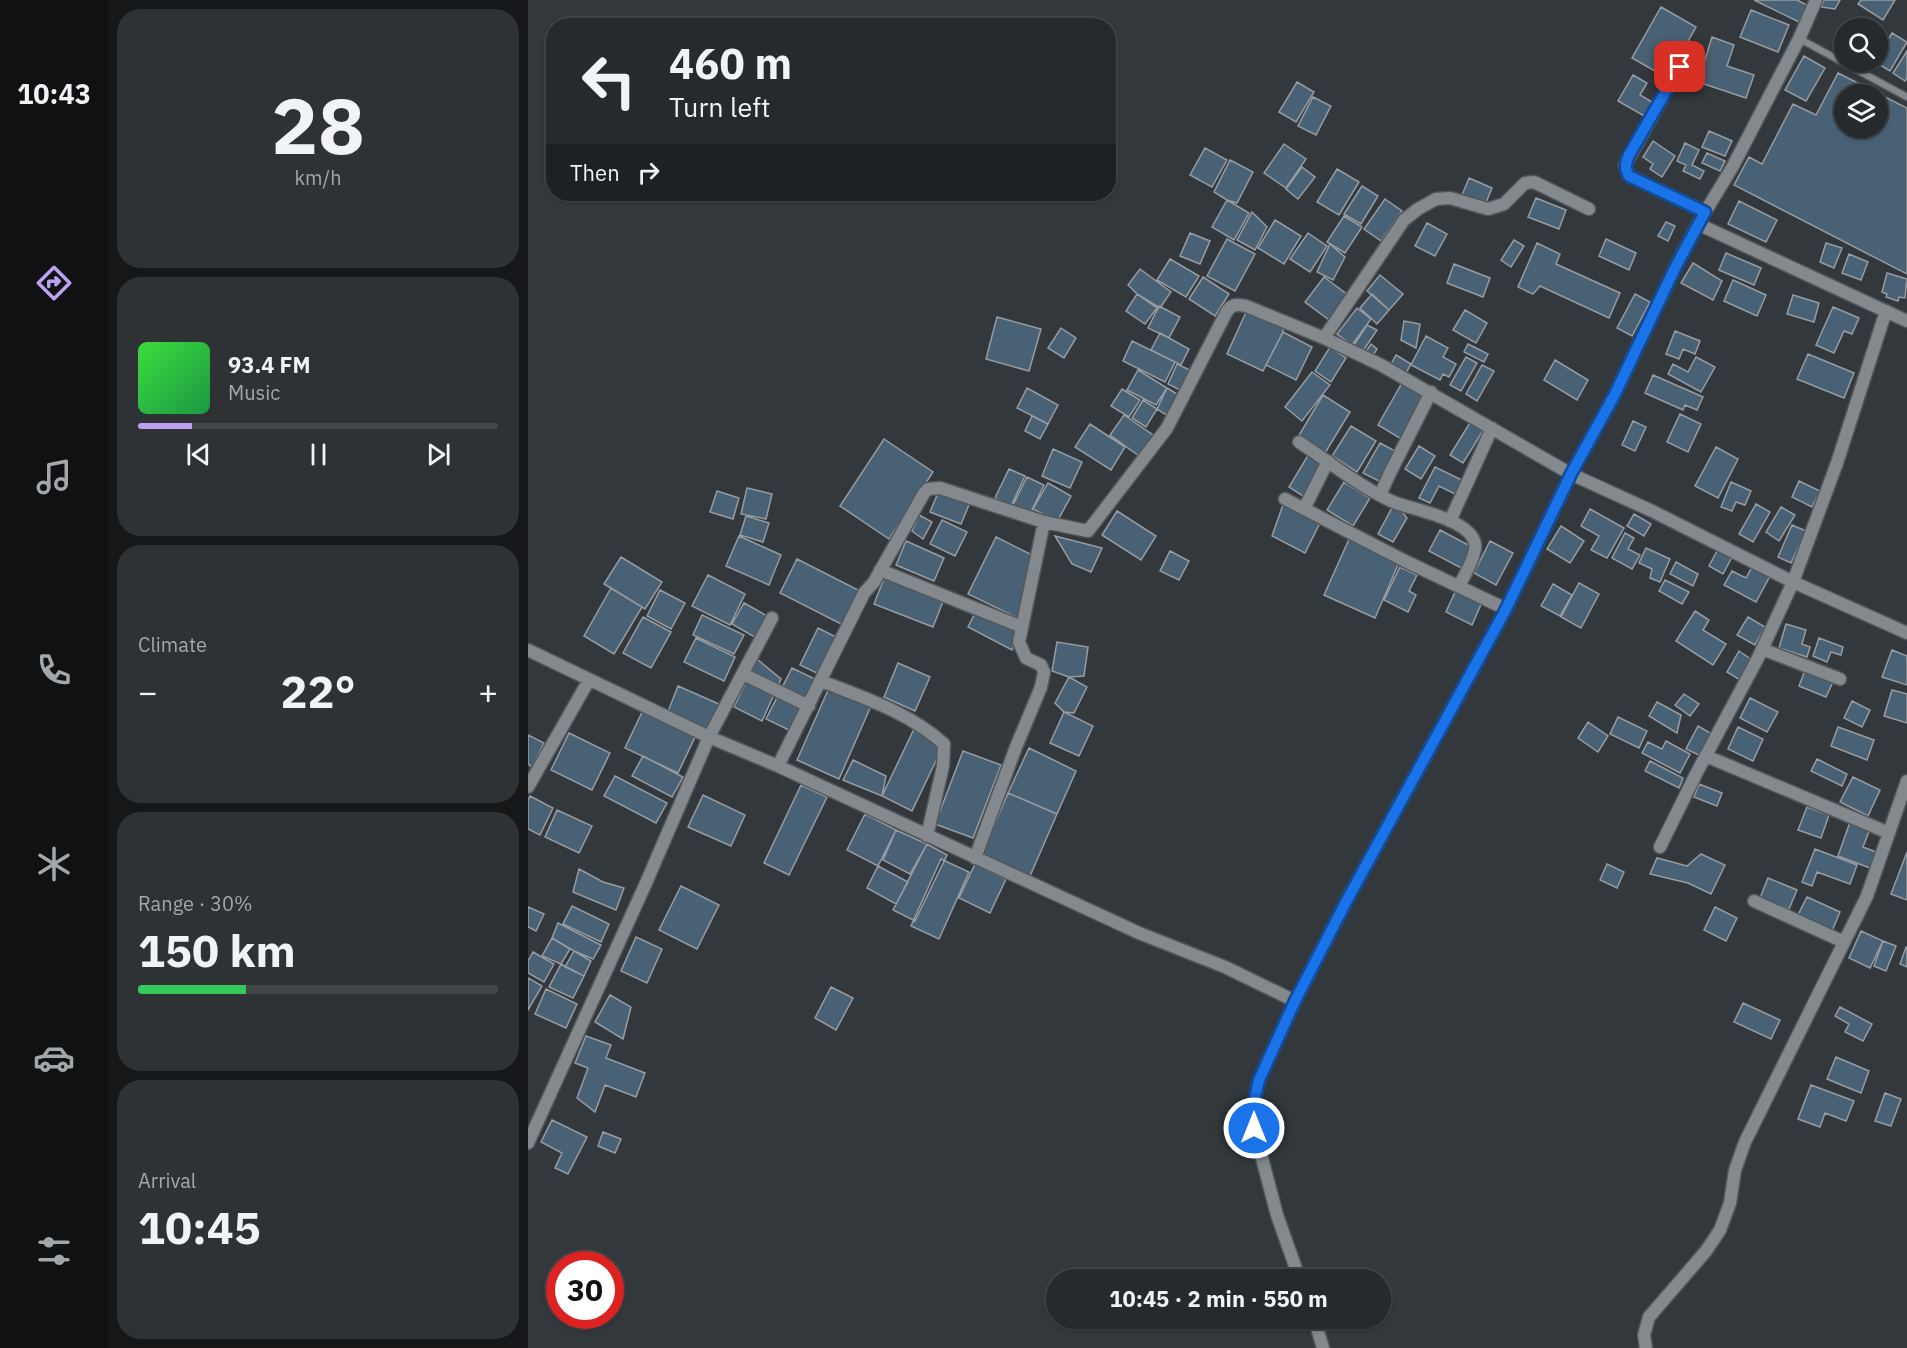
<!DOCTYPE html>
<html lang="en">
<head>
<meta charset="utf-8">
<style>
  :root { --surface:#262a2d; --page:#2e3235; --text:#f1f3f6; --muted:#a4a7aa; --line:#424649; --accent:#bca0f2 }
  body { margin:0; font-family:"IBM Plex Sans",sans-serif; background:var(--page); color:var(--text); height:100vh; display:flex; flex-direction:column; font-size:22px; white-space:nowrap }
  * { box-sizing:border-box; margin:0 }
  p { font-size:20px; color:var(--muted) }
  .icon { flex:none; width:33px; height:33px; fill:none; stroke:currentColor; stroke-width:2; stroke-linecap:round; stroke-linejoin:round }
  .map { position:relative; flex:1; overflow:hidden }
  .details { display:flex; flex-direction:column; gap:9px; padding:9px; background:#151719; width:420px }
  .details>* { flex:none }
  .hud { position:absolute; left:18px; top:18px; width:570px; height:183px; border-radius:24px; box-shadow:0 2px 4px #0004,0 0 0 2px var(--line); background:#262a2d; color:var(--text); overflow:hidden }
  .tools { position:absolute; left:1306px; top:18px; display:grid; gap:12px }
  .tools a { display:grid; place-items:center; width:54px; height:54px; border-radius:50%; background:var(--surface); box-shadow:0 2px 4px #0004,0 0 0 2px var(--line); font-size:30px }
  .speed { position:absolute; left:18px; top:1251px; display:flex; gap:12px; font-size:30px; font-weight:700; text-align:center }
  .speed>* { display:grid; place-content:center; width:78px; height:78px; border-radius:50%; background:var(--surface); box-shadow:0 2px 4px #0004,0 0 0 2px var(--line); line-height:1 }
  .speed .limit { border:9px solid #d22; background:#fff; color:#111 }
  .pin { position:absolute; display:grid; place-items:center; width:51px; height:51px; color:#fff; margin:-26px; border-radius:12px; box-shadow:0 3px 9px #0006 }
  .me { position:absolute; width:66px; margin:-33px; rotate:0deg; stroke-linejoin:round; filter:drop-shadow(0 0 4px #0008) }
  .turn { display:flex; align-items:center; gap:21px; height:126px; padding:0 24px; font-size:27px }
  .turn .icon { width:78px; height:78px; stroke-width:2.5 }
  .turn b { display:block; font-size:42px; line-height:51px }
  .then { display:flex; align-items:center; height:57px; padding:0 24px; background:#0003; gap:12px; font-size:22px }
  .big { font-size:45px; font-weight:700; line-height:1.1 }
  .details .card { flex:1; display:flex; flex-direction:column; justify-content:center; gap:9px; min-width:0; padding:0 21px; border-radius:24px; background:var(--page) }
  .details .dial { align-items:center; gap:0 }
  .dial b { font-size:78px; line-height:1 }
  .song { display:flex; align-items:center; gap:18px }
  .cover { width:72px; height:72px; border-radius:9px; background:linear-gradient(135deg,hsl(120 70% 55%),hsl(140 70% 35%)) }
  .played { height:6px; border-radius:3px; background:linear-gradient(90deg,var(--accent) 15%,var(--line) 15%) }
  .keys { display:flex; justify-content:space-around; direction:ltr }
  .heat { display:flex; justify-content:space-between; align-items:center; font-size:33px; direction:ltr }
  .charge { height:9px; border-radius:4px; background:linear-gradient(90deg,#34c759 30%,var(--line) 0) }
  .trip { position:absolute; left:518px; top:1269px; width:345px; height:60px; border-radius:30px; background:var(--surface); box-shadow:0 2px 4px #0004,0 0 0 2px var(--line); font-weight:700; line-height:60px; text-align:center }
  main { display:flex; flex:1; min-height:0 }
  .menu { display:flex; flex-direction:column; width:108px; justify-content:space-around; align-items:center; background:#0f1112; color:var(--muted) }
  .menu .icon { width:42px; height:42px }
  .menu .active { color:var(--accent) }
  .menu b { font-size:27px; color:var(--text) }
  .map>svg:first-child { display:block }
</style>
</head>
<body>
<main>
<nav class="menu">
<b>10:43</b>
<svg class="icon active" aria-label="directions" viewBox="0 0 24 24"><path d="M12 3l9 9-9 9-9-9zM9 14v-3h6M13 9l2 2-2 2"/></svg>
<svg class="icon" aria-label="music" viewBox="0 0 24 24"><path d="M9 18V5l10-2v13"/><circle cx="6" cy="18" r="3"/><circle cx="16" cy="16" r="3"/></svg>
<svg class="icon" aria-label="phone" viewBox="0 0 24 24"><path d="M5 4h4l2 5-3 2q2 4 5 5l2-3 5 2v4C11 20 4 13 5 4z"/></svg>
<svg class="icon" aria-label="climate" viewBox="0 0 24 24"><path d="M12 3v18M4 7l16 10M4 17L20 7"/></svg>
<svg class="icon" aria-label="car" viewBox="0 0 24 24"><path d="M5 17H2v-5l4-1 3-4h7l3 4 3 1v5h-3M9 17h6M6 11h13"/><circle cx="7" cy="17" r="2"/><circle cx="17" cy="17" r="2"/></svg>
<svg class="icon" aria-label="filters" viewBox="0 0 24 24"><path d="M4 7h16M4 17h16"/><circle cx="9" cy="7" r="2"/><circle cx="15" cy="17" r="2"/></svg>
</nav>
<section class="details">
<div class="card dial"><b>28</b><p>km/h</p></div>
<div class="card">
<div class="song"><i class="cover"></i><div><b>93.4 FM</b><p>Music</p></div></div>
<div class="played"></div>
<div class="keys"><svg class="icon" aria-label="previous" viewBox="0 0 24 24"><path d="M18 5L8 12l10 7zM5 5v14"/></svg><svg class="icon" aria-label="pause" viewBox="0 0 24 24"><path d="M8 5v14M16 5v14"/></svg><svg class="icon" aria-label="next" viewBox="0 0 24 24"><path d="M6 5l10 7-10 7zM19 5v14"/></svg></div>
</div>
<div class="card"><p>Climate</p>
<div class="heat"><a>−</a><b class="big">22°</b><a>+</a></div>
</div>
<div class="card"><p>Range · 30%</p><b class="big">150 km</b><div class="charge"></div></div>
<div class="card"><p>Arrival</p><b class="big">10:45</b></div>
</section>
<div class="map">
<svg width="1379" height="1348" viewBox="0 0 1379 1348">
  <rect width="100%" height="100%" fill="#33383c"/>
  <path fill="#496174" stroke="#969ca1" stroke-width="1.5" fill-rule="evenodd" d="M1226,0H1269L1279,5L1271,22Z
    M1296,0H1312L1307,9L1293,7Z
    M1333,0H1367L1355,20L1330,4Z
    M1133,7L1168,27L1139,78L1104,58Z
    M1223,10L1261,25L1250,52L1212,37Z
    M1364,33L1379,42L1362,71L1347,62H1350V56Z
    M1184,37L1206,45L1199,66L1226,75L1218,98L1170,82Z
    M1379,51V78L1377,81L1365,73Z
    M1276,56L1297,68L1278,101L1257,90Z
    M1310,73L1379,108V274L1206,185L1221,157L1234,164L1265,104L1288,115ZM1317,94H1350V128H1317Z
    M1105,75L1119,83L1112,95L1126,103L1118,117L1090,101Z
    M769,82L786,92L768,122L751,112Z
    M785,97L803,106L788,135L770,126Z
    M1181,131L1204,141L1197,156L1174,147Z
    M1125,141L1147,156L1134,177L1122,169L1125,164L1115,157Z
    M1157,143L1171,150L1164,165L1176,171L1172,179L1155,171L1158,165L1149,161Z
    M756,144L778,159L758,188L736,173Z
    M677,148L699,160L684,187L662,175Z
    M1179,153L1197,161L1192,171L1174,163Z
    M702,160L725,172L709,203L699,200L686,192Z
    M774,167L787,177L770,199L758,189Z
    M809,169L831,182L811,215L789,202Z
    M941,178L964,188L957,205L934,195Z
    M834,186L850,196L833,224L816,214Z
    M1008,198L1038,210L1031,229L1000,217Z
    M857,199L874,211L853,241L836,229Z
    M699,200L721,213L706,240L684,227Z
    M1211,201L1249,220L1238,242L1200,224Z
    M724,212L739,227L727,250L709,240Z
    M816,216L834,227L817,253L799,242Z
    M747,220L773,236L756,264L730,248Z
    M1138,222L1147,226L1140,241L1130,236Z
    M899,223L919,234L907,256L887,246Z
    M662,233L682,241L672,264L652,256Z
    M780,233L799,246L782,272L762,259Z
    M699,239L727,254L707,291L679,276Z
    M1078,239L1108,253L1101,270L1071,256Z
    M986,240L996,246L983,267L973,260Z
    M1009,243L1032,254L1028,264L1092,293L1081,318L1012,286L1005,294L990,287Z
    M1298,243L1314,248L1306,268L1292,262Z
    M802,244L817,257L805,280L789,272Z
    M1198,253L1233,268L1226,285L1191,270Z
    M1321,254L1340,262L1333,280L1314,273Z
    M642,259L671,276L658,297L629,280Z
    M1165,263L1194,281L1185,300L1153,283Z
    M926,264L962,278L955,297L919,283Z
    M612,269L643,292L632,308L609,294L600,285Z
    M1359,273L1379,279L1377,298L1371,297L1370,301L1358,297L1359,294L1354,292Z
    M852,275L875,294L861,310L839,291Z
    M675,277L701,294L687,316L661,299Z
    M796,277L820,295L801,320L777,302Z
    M1205,280L1238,295L1229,316L1196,301Z
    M609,294L629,308L617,324L598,311Z
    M844,294L861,310L849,324L832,308Z
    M1107,294L1122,302L1104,336L1089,328Z
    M1265,295L1291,303L1286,322L1259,314Z
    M631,306L652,317L641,338L620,328Z
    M1305,307L1331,318L1324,334L1316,331L1306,353L1288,345Z
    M829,308L843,319L824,345L809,334Z
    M719,310L755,327V332L735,371L699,354Z
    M937,310L959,323L948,343L925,330Z
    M469,317L513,329L501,371L458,359Z
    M876,321L892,324L888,348L873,340Z
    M839,325L849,330L835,351L826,345Z
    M533,328L548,338L536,358L520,348Z
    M1147,331L1172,341L1167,354L1155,349L1151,359L1138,354Z
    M755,332L784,347L768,380L738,365Z
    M632,333L661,349L653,365L623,350Z
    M898,336L920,348L915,357L928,364L921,377L915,374L912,380L883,365Z
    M604,341L647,362L637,382L595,361Z
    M843,344L849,349L844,357L837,353Z
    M940,344L960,354L956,362L936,352Z
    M802,347L818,358L803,382L787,371Z
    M1280,354L1326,373L1316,398L1269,379Z
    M868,355L883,364L878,373L863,364Z
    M938,357L949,363L933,391L922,385Z
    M1168,357L1187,367L1173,392L1140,374L1145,364L1160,372Z
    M1027,360L1060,380L1049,400L1016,380Z
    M649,364L666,372L656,392L640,384Z
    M954,365L966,371L949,401L938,394Z
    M610,370L639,388L628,405L599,390Z
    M784,372L802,385L774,421L757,407Z
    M1125,375L1175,397L1169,410L1157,405L1155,410L1117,393Z
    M874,383L900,398L875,440L850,425Z
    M499,388L530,405L520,424L489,408Z
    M639,388L654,397L643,418L629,409Z
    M594,389L612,400L601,417L583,406Z
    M795,395L822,412L797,453L770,437Z
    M615,400L629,409L618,427L604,418Z
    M1152,414L1173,424L1160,452L1139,442Z
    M596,415L628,437L614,458L582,435Z
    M504,416L520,424L512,439L497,431Z
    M943,421L956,429L935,463L922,455Z
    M1105,421L1118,427L1107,451L1094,445Z
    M562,424L597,447L583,470L547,447Z
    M823,426L848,441L829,472L804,456Z
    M356,439L405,472L361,539L312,506Z
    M852,443L869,452L853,482L835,473Z
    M891,446L907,456L893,479L877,469Z
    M1188,447L1210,459L1190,498L1167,486Z
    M525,449L554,462L542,488L514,476Z
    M782,452L799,463L778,498L761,487Z
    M907,467L936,481L929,495L911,486L902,503L891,498Z
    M481,469L497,476L483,506L467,498Z
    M499,477L516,485L502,514L485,505Z
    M1271,481L1292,491L1284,507L1264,497Z
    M816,482L842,498L825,526L799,510Z
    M1203,482L1223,491L1217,505L1208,502L1204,511L1193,507Z
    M520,483L543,496L529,522L505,509Z
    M219,488L244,494L238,519L213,514Z
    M412,488L443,500L433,524L402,512Z
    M189,491L211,498L205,519L182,512Z
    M757,499L792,523L777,553L744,536Z
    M867,502L879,518L865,542L850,534Z
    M1228,504L1242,512L1225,542L1211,534Z
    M1253,507L1267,515L1251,541L1238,532Z
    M1062,509L1096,528L1079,558L1063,550L1071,536L1053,526Z
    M589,511L628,536L613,560L574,535Z
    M1106,514L1123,524L1116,536L1099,526Z
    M391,515L404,522L395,539L384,531Z
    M218,516L241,523L235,542L212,535Z
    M414,520L439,532L427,556L402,544Z
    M1264,525L1278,531L1263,563L1250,557Z
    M1033,526L1056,541L1042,563L1019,549Z
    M912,530L946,548L935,569L901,551Z
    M1097,533L1106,538L1100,549L1112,555L1104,569L1084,558Z
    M211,536L253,555L241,585L198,566Z
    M527,536L574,548L563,572L544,564Z
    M468,537L504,555L490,618L440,594Z
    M822,537L873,558L847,618L796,595Z
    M378,541L416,558L406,581L368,565Z
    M962,541L985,553L968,585L946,573Z
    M1118,548L1142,559L1132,582L1122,578L1124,569L1111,563Z
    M1190,549L1204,557L1195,574L1181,566Z
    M642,551L661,561L651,580L632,571Z
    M93,557L134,582L117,609L76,584Z
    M269,559L336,593L319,627L252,593Z
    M1148,562L1170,574L1165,586L1142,574Z
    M872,567L889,575L881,591L888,595L880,612L856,600Z
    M1224,567L1242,576L1228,602L1196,585L1204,571L1218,578Z
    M180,575L217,594L202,625L164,606Z
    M357,576L416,599L405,627L346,604Z
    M1137,580L1161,592L1154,604L1131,591Z
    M1051,583L1071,594L1053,628L1033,617Z
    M1025,584L1044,595L1032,616L1013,606Z
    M83,588L114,607L86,654L56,636Z
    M132,590L157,603L143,629L119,616Z
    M928,590L954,602L944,625L918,612Z
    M216,603L241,617L230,639L204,624Z
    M449,609L493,631L484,650L440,627Z
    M1167,611L1181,620L1175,630L1198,644L1185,665L1148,641Z
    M174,615L216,635L206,654L165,635Z
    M115,617L143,632L123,668L95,653Z
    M1220,617L1237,627L1227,645L1209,635Z
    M1258,624L1278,630L1274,644L1282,647L1279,657L1251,648Z
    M290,628L314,640L295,676L272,665Z
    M168,638L207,657L196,681L156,662Z
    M1291,638L1315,647L1313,655L1303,652L1299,662L1285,656Z
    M529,642L560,647L556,676L541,677L524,671Z
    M1364,650L1379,656V685L1354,677Z
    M1211,651L1224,660L1212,680L1199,672Z
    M229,659L253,679L234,721L206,707Z
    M370,663L402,677L387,711L356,697Z
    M264,668L287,679L261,730L238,719Z
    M1277,670L1305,682L1298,697L1271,686Z
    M541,677L559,687L546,713L536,712L527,703Z
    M150,686L193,705L181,732L139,714Z
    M301,688L343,706L311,779L269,760Z
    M1364,690L1379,694V723L1356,716Z
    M1156,694L1171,704L1162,716L1147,705Z
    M1222,698L1250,712L1239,732L1212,718Z
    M1324,701L1342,710L1334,727L1316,718Z
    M1129,702L1153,715L1149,733L1121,716Z
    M116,708L169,733L150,773L97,748Z
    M536,712L565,726L551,756L522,743Z
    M1090,717L1119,731L1111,748L1082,734Z
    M1060,722L1080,736L1070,752L1050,738Z
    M1170,726L1184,734L1173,756L1158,749Z
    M1210,727L1235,739L1225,761L1200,749Z
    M1310,727L1346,740L1339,760L1303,746Z
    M386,729L416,744L384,811L354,796Z
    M41,733L82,753L64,790L23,770Z
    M0,735L16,743L4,767L0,764Z
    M1138,741L1162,754L1152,773L1114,753L1120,742L1134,749Z
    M501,748L548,771L529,814L480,793Z
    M435,751L473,765L445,838L407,824Z
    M115,756L155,777L144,797L104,776Z
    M1289,759L1319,774L1314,786L1283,771Z
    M325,760L358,776L354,796L315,780Z
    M1122,761L1155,778L1151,788L1117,771Z
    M87,776L139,803L128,823L76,796Z
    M1325,777L1352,790L1340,816L1312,802Z
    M1171,784L1194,793L1189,806L1166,797Z
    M273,785L299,797L261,875L236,863Z
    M480,793L529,814L502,876L453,856Z
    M175,795L217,815L203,846L160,827Z
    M2,796L25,808L12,835L0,829V800Z
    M1279,807L1301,815L1293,838L1270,830Z
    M29,810L64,826L51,853L17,837Z
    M337,814L368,830L350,866L319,850Z
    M1322,822L1342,829L1335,847L1348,852L1342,868L1310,856Z
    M368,830L399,844L382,874L355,860Z
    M399,844L419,855L387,921L365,910Z
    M1287,849L1329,865L1322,884L1289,872L1284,886L1274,882Z
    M1379,852V900L1363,894Z
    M1173,854L1197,865L1183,894L1160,883L1122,874L1129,858L1159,866Z
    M413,859L441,872L411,939L383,926Z
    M447,864L478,879L462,913L431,898Z
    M1079,864L1096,872L1089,888L1072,880Z
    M350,866L380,882L368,904L339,888Z
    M51,869L75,882L96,888L88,910L45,892Z
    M1240,878L1269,890L1261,909L1232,898Z
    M153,886L191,905L169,949L131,930Z
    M1279,897L1312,912L1304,931L1270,915Z
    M44,906L81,924L73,942L35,924Z
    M0,907L16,914L8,931L0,927Z
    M1187,907L1209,918L1198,941L1176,930Z
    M30,923L73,945L65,959L46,951L24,938Z
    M1333,931L1355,941L1342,968L1321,958Z
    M108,937L134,949L119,983L93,971Z
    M24,938L42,949L33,964L14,956Z
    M1355,941L1368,946L1358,971L1346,966Z
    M1378,947L1379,948V967L1372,964Z
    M46,951L63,961L56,976L37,967Z
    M5,952L26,964L16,982L0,973V961Z
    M33,964L56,976L45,998L21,987Z
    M0,978L14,986L0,1010Z
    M303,987L325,998L308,1030L287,1018Z
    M18,989L49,1004L38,1028L7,1014Z
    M82,995L103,1007L95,1039L67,1022Z
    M1215,1003L1252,1020L1243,1039L1206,1022Z
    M1312,1007L1344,1024L1335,1041L1317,1032L1321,1024L1307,1016Z
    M58,1036L83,1045L78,1058L117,1073L108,1097L77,1085L67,1112L49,1098L60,1068L47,1063Z
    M1308,1057L1341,1071L1333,1093L1299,1079Z
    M1283,1085L1326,1101L1318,1121L1297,1113L1292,1127L1270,1119Z
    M1357,1093L1373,1099L1363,1126L1347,1121Z
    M24,1120L59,1137L40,1174L27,1168L34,1153L13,1142Z
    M75,1132L93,1139L87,1153L70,1146Z"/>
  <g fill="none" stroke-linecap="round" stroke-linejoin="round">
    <defs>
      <path id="service" d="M1272,39L1379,97"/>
      <path id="minor" d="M1162,48L1097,165L1101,176L1177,212
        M1170,224L1379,321
        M796,338L876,220L890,209L908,199L922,198L960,209L976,204L997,183L1006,182L1061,209
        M771,442C800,461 838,491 868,503C888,510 943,520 947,544C949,554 936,577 931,586
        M852,495L862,473L903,392
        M757,499L877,561L978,609
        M776,509L800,461
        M922,521L964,428
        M352,570L494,627
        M1234,649L1312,679
        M0,650L181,737L250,766L611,933L697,967L767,1001
        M215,674L281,706
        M293,681C336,698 381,712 416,744L415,766L399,836
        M1178,756L1361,833
        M250,766L336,593L346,582L396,493L400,489L412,488L516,522L560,531L639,428L698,313C703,304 708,304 718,306L796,338L853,365L1043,474L1124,511L1265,582L1379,633
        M0,787L61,680
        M1132,847L1168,774L1231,656L1265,582L1309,463L1358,311
        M447,858L488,747L513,687L516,672L513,665L498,658L491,642L516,522
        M1226,901L1316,942
        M0,1143L118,883L181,737L244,618
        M772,1280L749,1215L726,1128V1102L731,1080L767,1001L818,902L978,609L1043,474L1087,394L1147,268L1170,224L1205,166L1271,39L1288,0
        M786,1318L795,1348
        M1118,1348L1116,1335L1121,1317L1178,1251L1192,1230L1202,1203L1207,1170L1217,1142L1339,896L1379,781"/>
    </defs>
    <use href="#service" stroke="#53575a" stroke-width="9"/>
    <use href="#minor" stroke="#53575a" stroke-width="15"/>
    <use href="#service" stroke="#83898d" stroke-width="6"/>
    <use href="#minor" stroke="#83898d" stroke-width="12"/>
  </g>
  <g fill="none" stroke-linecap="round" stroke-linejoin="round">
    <defs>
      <path id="route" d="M726,1128V1102L731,1080L767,1001L818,902L978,609L1043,474L1087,394L1147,268L1177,212L1101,176C1096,168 1098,163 1101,155L1152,67"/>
    </defs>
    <use href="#route" stroke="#114b97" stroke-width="15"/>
    <use href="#route" stroke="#1a73e8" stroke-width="10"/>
  </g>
</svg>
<div class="tools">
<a><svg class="icon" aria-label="search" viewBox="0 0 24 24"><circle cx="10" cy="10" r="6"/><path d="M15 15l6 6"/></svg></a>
<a><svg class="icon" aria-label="layers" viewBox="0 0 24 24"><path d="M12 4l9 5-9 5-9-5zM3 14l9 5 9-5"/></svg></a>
</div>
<div class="speed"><div class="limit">30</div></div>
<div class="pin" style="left:1152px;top:67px;background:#d93025"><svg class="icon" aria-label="arrive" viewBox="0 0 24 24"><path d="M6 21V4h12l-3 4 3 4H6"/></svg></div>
<svg class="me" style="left:726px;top:1128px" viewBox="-20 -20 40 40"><circle r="17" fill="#1a73e8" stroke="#fff" stroke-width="3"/><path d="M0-11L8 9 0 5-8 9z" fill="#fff"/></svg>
<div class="trip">10:45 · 2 min · 550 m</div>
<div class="hud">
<div class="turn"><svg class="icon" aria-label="left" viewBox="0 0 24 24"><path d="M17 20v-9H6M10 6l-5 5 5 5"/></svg><div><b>460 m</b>Turn left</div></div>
<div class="then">Then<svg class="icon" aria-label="right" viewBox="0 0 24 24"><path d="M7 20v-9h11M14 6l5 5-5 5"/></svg></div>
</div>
</div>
</main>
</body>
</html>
